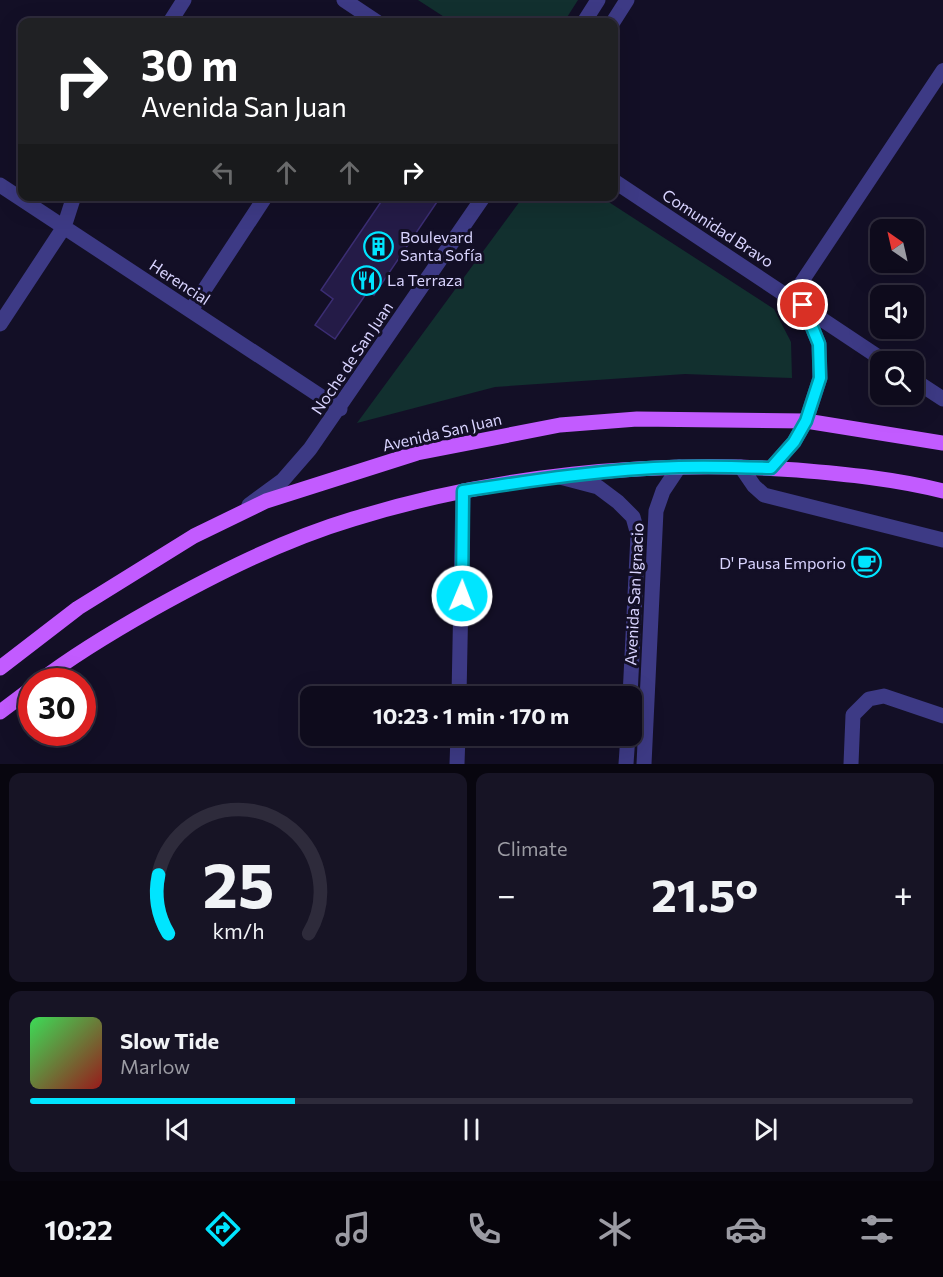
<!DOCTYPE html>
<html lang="en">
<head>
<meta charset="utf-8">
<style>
  :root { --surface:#0e0b1c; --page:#171425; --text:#f1f3f6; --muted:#9b9ba3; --line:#2e2b3b; --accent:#00e5ff }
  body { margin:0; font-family:Commissioner,sans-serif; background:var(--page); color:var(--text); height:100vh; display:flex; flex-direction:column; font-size:22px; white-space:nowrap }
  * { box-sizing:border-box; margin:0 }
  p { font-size:20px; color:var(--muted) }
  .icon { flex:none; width:33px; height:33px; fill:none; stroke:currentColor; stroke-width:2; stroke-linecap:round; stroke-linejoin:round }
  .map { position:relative; height:764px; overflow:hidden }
  .drawer { display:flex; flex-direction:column; gap:9px; padding:9px; background:#08060f; flex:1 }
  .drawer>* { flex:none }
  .guide { position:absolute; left:18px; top:18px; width:600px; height:183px; border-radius:12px; box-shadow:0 6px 24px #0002,0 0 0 2px var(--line); background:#202124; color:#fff; overflow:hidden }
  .needle { width:39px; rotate:326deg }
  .tools { position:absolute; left:870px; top:219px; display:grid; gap:12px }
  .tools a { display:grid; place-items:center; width:54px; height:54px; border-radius:12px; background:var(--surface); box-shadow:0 6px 24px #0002,0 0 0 2px var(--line); font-size:30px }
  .speed { position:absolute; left:18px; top:668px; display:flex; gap:12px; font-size:30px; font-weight:700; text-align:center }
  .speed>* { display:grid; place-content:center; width:78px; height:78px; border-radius:50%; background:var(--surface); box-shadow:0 6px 24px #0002,0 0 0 2px var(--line); line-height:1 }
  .speed .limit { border:9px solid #d22; background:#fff; color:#111 }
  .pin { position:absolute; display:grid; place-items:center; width:51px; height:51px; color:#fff; margin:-26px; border:3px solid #fff; border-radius:50%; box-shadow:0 2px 6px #0007 }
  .me { position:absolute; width:66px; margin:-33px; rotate:1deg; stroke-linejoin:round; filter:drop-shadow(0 0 4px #0008) }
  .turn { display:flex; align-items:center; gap:21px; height:126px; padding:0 24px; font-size:27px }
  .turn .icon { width:78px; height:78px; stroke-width:2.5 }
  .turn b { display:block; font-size:42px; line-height:51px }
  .lanes { display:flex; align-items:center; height:57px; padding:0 24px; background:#0003; justify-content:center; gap:30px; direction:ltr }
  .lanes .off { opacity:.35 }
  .big { font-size:45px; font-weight:700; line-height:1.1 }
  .drawer .tile { flex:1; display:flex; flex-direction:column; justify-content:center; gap:9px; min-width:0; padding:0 21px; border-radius:12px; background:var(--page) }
  .drawer .dial { align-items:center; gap:0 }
  .dial svg { height:156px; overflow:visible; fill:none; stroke:var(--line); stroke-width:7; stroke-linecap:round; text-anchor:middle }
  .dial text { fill:var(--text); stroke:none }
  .song { display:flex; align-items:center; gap:18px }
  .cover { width:72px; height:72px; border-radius:9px; background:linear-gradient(135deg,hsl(130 70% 55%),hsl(0 70% 35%)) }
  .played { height:6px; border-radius:3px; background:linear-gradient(90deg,var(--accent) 30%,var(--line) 30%) }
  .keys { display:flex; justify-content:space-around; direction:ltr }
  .heat { display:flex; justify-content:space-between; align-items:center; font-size:33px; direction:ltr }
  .drawer .tiles { flex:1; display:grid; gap:9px; grid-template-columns:1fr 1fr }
  .tile:last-child { grid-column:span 2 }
  .trip { position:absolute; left:300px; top:686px; width:342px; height:60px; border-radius:12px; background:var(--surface); box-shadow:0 6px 24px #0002,0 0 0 2px var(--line); font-weight:700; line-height:60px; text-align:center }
  .tab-bar { display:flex; height:96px; justify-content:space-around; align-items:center; background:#06040b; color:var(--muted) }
  .tab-bar .icon { width:42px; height:42px }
  .tab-bar .active { color:var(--accent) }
  .tab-bar b { font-size:27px; color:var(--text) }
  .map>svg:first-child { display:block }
</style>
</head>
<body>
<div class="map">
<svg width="943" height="764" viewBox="0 0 943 764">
  <rect width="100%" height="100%" fill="#130f26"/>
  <path fill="#12302f" d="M418,0H578L564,22H452Z
    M523,197H601L774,309L791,342L792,378L685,374L495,387L357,423Z"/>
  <path fill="#241b47" stroke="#3b2d73" stroke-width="1.5" d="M385,196H441L374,295L368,291L335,339L315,325L333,299L321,290Z"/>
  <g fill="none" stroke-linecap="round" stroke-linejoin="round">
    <path stroke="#3d3a85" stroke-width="14" d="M791,298L943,70"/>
    <path stroke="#3d3a85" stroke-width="15" d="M344,0L377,22
      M170,22L184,0
      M584,22L598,0
      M613,22L627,0
      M614,181L886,362
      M0,185L340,409
      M191,310L266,196
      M0,324L64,227L74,196
      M914,380L943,399
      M741,467L754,486L764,495L943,540
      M771,468L794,442L806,421L820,378L819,344L803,305
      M560,477L598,487L618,502L633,517L638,535L630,696
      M249,505L283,480L310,449L484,196
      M459,696L463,491
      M457,764L458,735
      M626,764L628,735
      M644,764L656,511L663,491L679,467
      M851,764L853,715L869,699L884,696L943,716"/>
    <path stroke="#c25bff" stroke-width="15" d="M0,668L78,608L194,536L266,501L417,453L560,425L637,419L806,421L943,443
      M40,681C75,654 114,631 153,609C216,574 283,540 353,519C492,476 651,459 797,470C845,474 896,479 943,491
      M0,712L32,688"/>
  </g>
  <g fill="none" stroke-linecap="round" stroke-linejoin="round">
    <defs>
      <path id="route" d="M462,596L463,491C534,480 606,469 679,467C710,466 741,467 771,468L794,442L806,421L820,378L819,344L803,305"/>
    </defs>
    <use href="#route" stroke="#0095a6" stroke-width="15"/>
    <use href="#route" stroke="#00e5ff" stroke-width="10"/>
  </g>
  <defs>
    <symbol id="building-ring" viewBox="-11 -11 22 22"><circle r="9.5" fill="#130f26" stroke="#00e5ff" stroke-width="1.5"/><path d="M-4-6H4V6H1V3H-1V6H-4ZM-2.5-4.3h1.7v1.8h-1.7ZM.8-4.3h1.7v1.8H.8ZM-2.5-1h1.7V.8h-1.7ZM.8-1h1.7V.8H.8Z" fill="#00e5ff"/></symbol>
    <symbol id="restaurant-ring" viewBox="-11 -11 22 22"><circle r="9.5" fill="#130f26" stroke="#00e5ff" stroke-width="1.5"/><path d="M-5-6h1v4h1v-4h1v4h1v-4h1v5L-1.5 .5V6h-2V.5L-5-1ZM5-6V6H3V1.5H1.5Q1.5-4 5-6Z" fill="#00e5ff"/></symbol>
    <symbol id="cafe-ring" viewBox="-11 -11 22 22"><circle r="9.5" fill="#130f26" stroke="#00e5ff" stroke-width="1.5"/><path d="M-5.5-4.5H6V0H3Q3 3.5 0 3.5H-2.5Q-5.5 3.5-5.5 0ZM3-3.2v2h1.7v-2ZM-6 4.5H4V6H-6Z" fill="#00e5ff"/></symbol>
  </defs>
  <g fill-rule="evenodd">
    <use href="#building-ring" x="362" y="230" width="33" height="33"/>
    <use href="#restaurant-ring" x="350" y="264" width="33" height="33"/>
    <use href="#cafe-ring" x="850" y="546" width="33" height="33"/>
  </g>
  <g text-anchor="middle" stroke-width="6" stroke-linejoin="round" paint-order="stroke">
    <g font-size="16" fill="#d9d4ff" stroke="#130f26">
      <text transform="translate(718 228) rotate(33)" y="6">Comunidad Bravo</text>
      <text transform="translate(180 282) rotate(33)" y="6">Herencial</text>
      <text transform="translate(352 358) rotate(-56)" y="6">Noche de San Juan</text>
      <text transform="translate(442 432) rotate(-13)" y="6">Avenida San Juan</text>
      <text transform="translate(634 594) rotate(-87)" y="6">Avenida San Ignacio</text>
    </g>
    <g font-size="16" fill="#d9d4ff" stroke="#130f26" text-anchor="start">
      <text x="400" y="243">Boulevard<tspan x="400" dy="18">Santa Sofía</tspan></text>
      <text x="387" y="286">La Terraza</text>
      <text x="846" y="569" text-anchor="end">D' Pausa Emporio</text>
    </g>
  </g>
</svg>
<div class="tools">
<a><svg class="needle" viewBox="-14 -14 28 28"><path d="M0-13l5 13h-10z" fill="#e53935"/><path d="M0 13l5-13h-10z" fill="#9b9ba3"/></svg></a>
<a><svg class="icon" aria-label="sound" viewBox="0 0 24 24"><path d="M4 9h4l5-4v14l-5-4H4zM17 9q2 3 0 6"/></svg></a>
<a><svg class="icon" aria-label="search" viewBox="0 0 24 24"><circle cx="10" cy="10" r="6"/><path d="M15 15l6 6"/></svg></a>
</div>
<div class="speed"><div class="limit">30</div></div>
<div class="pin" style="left:803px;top:305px;background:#d93025"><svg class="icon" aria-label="arrive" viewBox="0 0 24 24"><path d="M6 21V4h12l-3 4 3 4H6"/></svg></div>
<svg class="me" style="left:462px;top:596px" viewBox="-20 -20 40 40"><circle r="17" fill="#00e5ff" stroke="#fff" stroke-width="3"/><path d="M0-11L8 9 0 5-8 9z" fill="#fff"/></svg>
<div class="trip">10:23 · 1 min · 170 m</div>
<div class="guide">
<div class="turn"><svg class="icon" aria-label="right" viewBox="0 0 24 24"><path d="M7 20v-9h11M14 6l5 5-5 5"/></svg><div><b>30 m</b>Avenida San Juan</div></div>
<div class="lanes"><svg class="icon off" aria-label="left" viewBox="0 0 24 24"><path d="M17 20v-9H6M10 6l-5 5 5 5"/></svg><svg class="icon off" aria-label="ahead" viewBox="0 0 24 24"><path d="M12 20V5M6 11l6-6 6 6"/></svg><svg class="icon off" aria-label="ahead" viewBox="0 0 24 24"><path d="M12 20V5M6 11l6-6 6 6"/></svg><svg class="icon" aria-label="right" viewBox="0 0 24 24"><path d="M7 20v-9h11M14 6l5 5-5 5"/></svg></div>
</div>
</div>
<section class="drawer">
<div class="tiles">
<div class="tile dial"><svg viewBox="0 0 100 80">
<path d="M14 69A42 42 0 1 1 86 69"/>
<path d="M14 69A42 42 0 0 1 9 39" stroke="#00e5ff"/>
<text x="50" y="56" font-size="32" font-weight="700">25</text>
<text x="50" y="72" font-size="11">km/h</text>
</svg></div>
<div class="tile"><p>Climate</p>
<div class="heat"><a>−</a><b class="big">21.5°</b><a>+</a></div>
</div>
<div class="tile">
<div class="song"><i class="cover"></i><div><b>Slow Tide</b><p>Marlow</p></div></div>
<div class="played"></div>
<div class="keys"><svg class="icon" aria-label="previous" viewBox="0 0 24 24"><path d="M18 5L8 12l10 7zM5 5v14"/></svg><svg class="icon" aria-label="pause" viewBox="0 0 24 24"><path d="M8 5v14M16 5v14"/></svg><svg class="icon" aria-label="next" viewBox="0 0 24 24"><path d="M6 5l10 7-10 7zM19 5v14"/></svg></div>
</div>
</div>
</section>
<nav class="tab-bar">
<b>10:22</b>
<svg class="icon active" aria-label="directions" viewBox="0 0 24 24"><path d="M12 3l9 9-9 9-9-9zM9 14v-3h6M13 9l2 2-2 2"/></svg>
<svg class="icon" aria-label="music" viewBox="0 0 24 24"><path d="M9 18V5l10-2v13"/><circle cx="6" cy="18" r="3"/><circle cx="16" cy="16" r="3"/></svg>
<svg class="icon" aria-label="phone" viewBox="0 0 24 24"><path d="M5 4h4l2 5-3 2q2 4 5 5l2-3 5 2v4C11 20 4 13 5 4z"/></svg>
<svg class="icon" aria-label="climate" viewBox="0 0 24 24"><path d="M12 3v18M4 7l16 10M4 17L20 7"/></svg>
<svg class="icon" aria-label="car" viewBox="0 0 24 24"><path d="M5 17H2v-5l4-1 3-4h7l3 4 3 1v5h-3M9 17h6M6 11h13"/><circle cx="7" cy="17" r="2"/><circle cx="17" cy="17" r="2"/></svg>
<svg class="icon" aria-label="filters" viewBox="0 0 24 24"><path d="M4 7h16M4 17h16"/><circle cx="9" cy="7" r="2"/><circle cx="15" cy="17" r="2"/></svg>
</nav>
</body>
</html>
